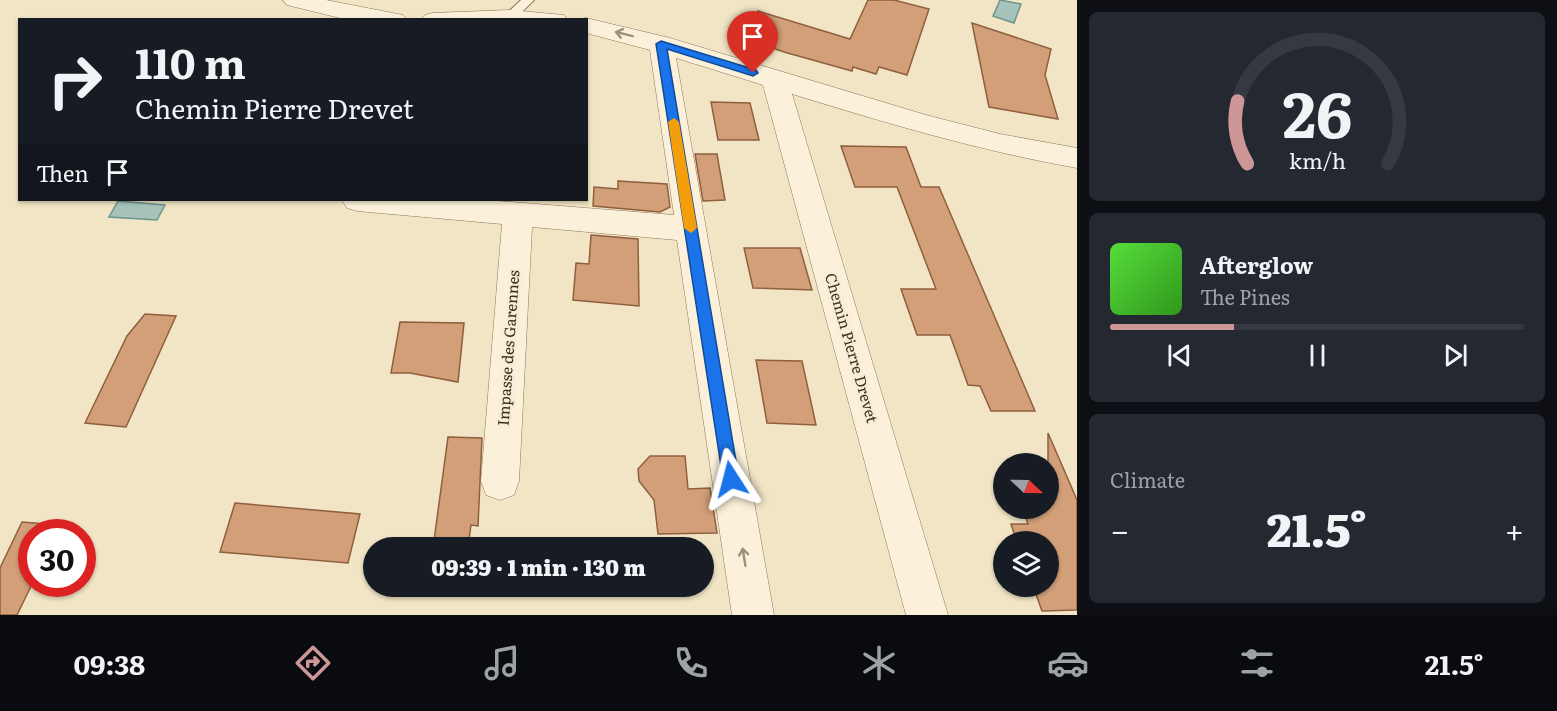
<!DOCTYPE html>
<html lang="en">
<head>
<meta charset="utf-8">
<style>
  :root { --surface:#171b24; --page:#242831; --text:#f1f3f6; --muted:#9ea1a6; --line:#363941; --accent:#cd9798 }
  body { margin:0; font-family:Literata,serif; background:var(--page); color:var(--text); height:100vh; display:flex; flex-direction:column; font-size:22px; white-space:nowrap }
  * { box-sizing:border-box; margin:0 }
  p { font-size:20px; color:var(--muted) }
  .icon { flex:none; width:33px; height:33px; fill:none; stroke:currentColor; stroke-width:2; stroke-linecap:round; stroke-linejoin:round }
  .map { position:relative; flex:1; overflow:hidden }
  .side { display:flex; flex-direction:column; gap:12px; padding:12px; background:#0d0f14; width:480px }
  .side>* { flex:none }
  .top-card { position:absolute; left:18px; top:18px; width:570px; height:183px; border-radius:0px; box-shadow:0 2px 4px #0004; background:#171b24; color:var(--text); overflow:hidden }
  .needle { width:39px; rotate:112deg }
  .buttons { position:absolute; left:993px; top:453px; display:grid; gap:12px }
  .buttons a { display:grid; place-items:center; width:66px; height:66px; border-radius:50%; background:var(--surface); box-shadow:0 2px 4px #0004; font-size:30px }
  .speed { position:absolute; left:18px; top:519px; display:flex; gap:12px; font-size:30px; font-weight:700; text-align:center }
  .speed>* { display:grid; place-content:center; width:78px; height:78px; border-radius:50%; background:var(--surface); box-shadow:0 2px 4px #0004; line-height:1 }
  .speed .limit { border:9px solid #d22; background:#fff; color:#111 }
  .pin { position:absolute; display:grid; place-items:center; width:51px; height:51px; color:#fff; margin:-62px -26px; border-radius:50% 50% 50% 0; rotate:-45deg; box-shadow:0 0 6px #0007 }
  .pin .icon { rotate:45deg }
  .me { position:absolute; width:66px; margin:-33px; rotate:351deg; stroke-linejoin:round; filter:drop-shadow(0 0 4px #0008) }
  .turn { display:flex; align-items:center; gap:21px; height:126px; padding:0 18px; font-size:27px }
  .turn .icon { width:78px; height:78px; stroke-width:2.5 }
  .turn b { display:block; font-size:42px; line-height:51px }
  .then { display:flex; align-items:center; height:57px; padding:0 18px; background:#0003; gap:12px; font-size:22px }
  .big { font-size:45px; font-weight:800; line-height:1.1 }
  .side .card { flex:1; display:flex; flex-direction:column; justify-content:center; gap:9px; min-width:0; padding:0 21px; border-radius:9px; background:var(--page) }
  .side .dial { align-items:center; gap:0 }
  .dial svg { height:156px; overflow:visible; fill:none; stroke:var(--line); stroke-width:7; stroke-linecap:round; text-anchor:middle }
  .dial text { fill:var(--text); stroke:none }
  .song { display:flex; align-items:center; gap:18px }
  .cover { width:72px; height:72px; border-radius:9px; background:linear-gradient(135deg,hsl(110 70% 55%),hsl(110 70% 35%)) }
  .played { height:6px; border-radius:3px; background:linear-gradient(90deg,var(--accent) 30%,var(--line) 30%) }
  .keys { display:flex; justify-content:space-around; direction:ltr }
  .heat { display:flex; justify-content:space-between; align-items:center; font-size:33px; direction:ltr }
  .trip { position:absolute; left:363px; top:537px; width:351px; height:60px; border-radius:30px; background:var(--surface); box-shadow:0 2px 4px #0004; font-weight:800; line-height:60px; text-align:center }
  .menu { display:flex; height:96px; justify-content:space-around; align-items:center; background:#090b0e; color:var(--muted) }
  .menu .icon { width:42px; height:42px }
  .menu .active { color:var(--accent) }
  .menu b { font-size:27px; color:var(--text) }
  main { display:flex; flex:1; min-height:0 }
  .map>svg:first-child { display:block }
</style>
</head>
<body>
<main>
<div class="map">
<svg width="1077" height="615" viewBox="0 0 1077 615">
  <rect width="100%" height="100%" fill="#f1e5c5"/>
  <path fill="#a7c4bc" stroke="#6d948b" stroke-width="1.5" d="M1000,0L1021,4L1014,23L993,16Z
    M118,201L165,205L157,220L109,217Z"/>
  <path fill="#d29f79" stroke="#8f5f3e" stroke-width="1.5" d="M868,0H894L929,9L907,75L879,67L876,74L853,67L852,71L784,52L741,37L758,11L850,39Z
    M972,23L1051,49L1045,75L1058,119L989,107Z
    M711,102L750,103L759,140H718Z
    M841,146L906,147L921,187H939L1035,411H991L980,386L968,385L950,335H917L901,289H936L897,187H855Z
    M695,154H717L725,200L703,201Z
    M618,181L667,184L670,207L660,212L593,206L594,187L618,189Z
    M591,235L638,239L639,306L573,300L576,263L589,264Z
    M744,248H800L812,290L753,288Z
    M145,314L176,316L126,427L85,423L127,336Z
    M400,322L464,323L458,382L410,373H391Z
    M756,360L802,361L816,425L767,423Z
    M1048,433L1077,500V610L1042,611L1033,586H1048V542H1017L1011,524H1028L1024,512H1027L1026,508H1048Z
    M448,437L482,438L478,526L471,525L468,548H433Z
    M650,456H685L688,489L710,488L717,533L658,534L654,500L639,481L638,469Z
    M235,503L360,514L348,563L220,552Z
    M22,522L59,525L56,532H32V584L17,615H0V568Z"/>
  <g fill="none" stroke-linecap="round" stroke-linejoin="round">
    <defs>
      <path id="service" d="M521,0H534L514,20H506V14Z"/>
      <path id="minor" d="M283,0H326L403,15L407,20H348L287,5Z
        M510,10L564,15L568,20H421L425,15L433,13Z
        M586,18L670,38L926,115L1000,134L1077,148V168C980,151 886,123 792,94L948,615H906L763,85L676,58L774,615H732L677,240L532,227L519,481L514,495L500,500L486,495L481,481L502,224L357,211L347,208L342,200H486L674,215L650,50L586,33V20H578Z"/>
    </defs>
    <use href="#service" stroke="#8e765a" stroke-width="2"/>
    <use href="#minor" stroke="#8e765a" stroke-width="1"/>
    <use href="#service" fill="#fbf1da" fill-rule="evenodd"/>
    <use href="#minor" fill="#fbf1da" fill-rule="evenodd"/>
  </g>
  <defs><path id="oneway-shaft" d="M-6 0H5M1.5-3L5.5 0L1.5 3" fill="none" stroke-width="1.6" stroke-linecap="round" stroke-linejoin="round" transform="scale(1.5)"/></defs>
  <g stroke="#9c907c">
    <use href="#oneway-shaft" transform="translate(624 34) rotate(-166)"/>
    <use href="#oneway-shaft" transform="translate(744 557) rotate(-99)"/>
  </g>
  <path fill="#1a73e8" stroke="#114b97" stroke-width="1.5" d="M661,41L756,70L758,73L753,76L667,49L739,479L737,485L731,487L726,485L723,479L656,44Z"/>
  <path fill="#f59e0b" d="M674,118L679,122L697,228L691,233L684,228L668,122Z"/>
  <g text-anchor="middle" stroke-width="6" stroke-linejoin="round" paint-order="stroke">
    <g font-size="15" fill="#3d2e1f" stroke="#f8eed6">
      <text transform="translate(509 348) rotate(-86)" y="5">Impasse des Garennes</text>
      <text transform="translate(851 348) rotate(74)" y="5">Chemin Pierre Drevet</text>
    </g>
  </g>
</svg>
<div class="buttons">
<a><svg class="needle" viewBox="-14 -14 28 28"><path d="M0-13l5 13h-10z" fill="#e53935"/><path d="M0 13l5-13h-10z" fill="#9ea1a6"/></svg></a>
<a><svg class="icon" aria-label="layers" viewBox="0 0 24 24"><path d="M12 4l9 5-9 5-9-5zM3 14l9 5 9-5"/></svg></a>
</div>
<div class="speed"><div class="limit">30</div></div>
<div class="pin" style="left:753px;top:73px;background:#d93025"><svg class="icon" aria-label="arrive" viewBox="0 0 24 24"><path d="M6 21V4h12l-3 4 3 4H6"/></svg></div>
<svg class="me" style="left:731px;top:479px" viewBox="-20 -20 40 40"><path d="M0-17L14 15 0 8-14 15z" fill="#1a73e8" stroke="#fff" stroke-width="4"/></svg>
<div class="trip">09:39 · 1 min · 130 m</div>
<div class="top-card">
<div class="turn"><svg class="icon" aria-label="right" viewBox="0 0 24 24"><path d="M7 20v-9h11M14 6l5 5-5 5"/></svg><div><b>110 m</b>Chemin Pierre Drevet</div></div>
<div class="then">Then<svg class="icon" aria-label="arrive" viewBox="0 0 24 24"><path d="M6 21V4h12l-3 4 3 4H6"/></svg></div>
</div>
</div>
<section class="side">
<div class="card dial"><svg viewBox="0 0 100 80">
<path d="M14 69A42 42 0 1 1 86 69"/>
<path d="M14 69A42 42 0 0 1 9 37" stroke="#cd9798"/>
<text x="50" y="56" font-size="32" font-weight="700">26</text>
<text x="50" y="72" font-size="11">km/h</text>
</svg></div>
<div class="card">
<div class="song"><i class="cover"></i><div><b>Afterglow</b><p>The Pines</p></div></div>
<div class="played"></div>
<div class="keys"><svg class="icon" aria-label="previous" viewBox="0 0 24 24"><path d="M18 5L8 12l10 7zM5 5v14"/></svg><svg class="icon" aria-label="pause" viewBox="0 0 24 24"><path d="M8 5v14M16 5v14"/></svg><svg class="icon" aria-label="next" viewBox="0 0 24 24"><path d="M6 5l10 7-10 7zM19 5v14"/></svg></div>
</div>
<div class="card"><p>Climate</p>
<div class="heat"><a>−</a><b class="big">21.5°</b><a>+</a></div>
</div>
</section>
</main>
<nav class="menu">
<b>09:38</b>
<svg class="icon active" aria-label="directions" viewBox="0 0 24 24"><path d="M12 3l9 9-9 9-9-9zM9 14v-3h6M13 9l2 2-2 2"/></svg>
<svg class="icon" aria-label="music" viewBox="0 0 24 24"><path d="M9 18V5l10-2v13"/><circle cx="6" cy="18" r="3"/><circle cx="16" cy="16" r="3"/></svg>
<svg class="icon" aria-label="phone" viewBox="0 0 24 24"><path d="M5 4h4l2 5-3 2q2 4 5 5l2-3 5 2v4C11 20 4 13 5 4z"/></svg>
<svg class="icon" aria-label="climate" viewBox="0 0 24 24"><path d="M12 3v18M4 7l16 10M4 17L20 7"/></svg>
<svg class="icon" aria-label="car" viewBox="0 0 24 24"><path d="M5 17H2v-5l4-1 3-4h7l3 4 3 1v5h-3M9 17h6M6 11h13"/><circle cx="7" cy="17" r="2"/><circle cx="17" cy="17" r="2"/></svg>
<svg class="icon" aria-label="filters" viewBox="0 0 24 24"><path d="M4 7h16M4 17h16"/><circle cx="9" cy="7" r="2"/><circle cx="15" cy="17" r="2"/></svg>
<b>21.5°</b>
</nav>
</body>
</html>
